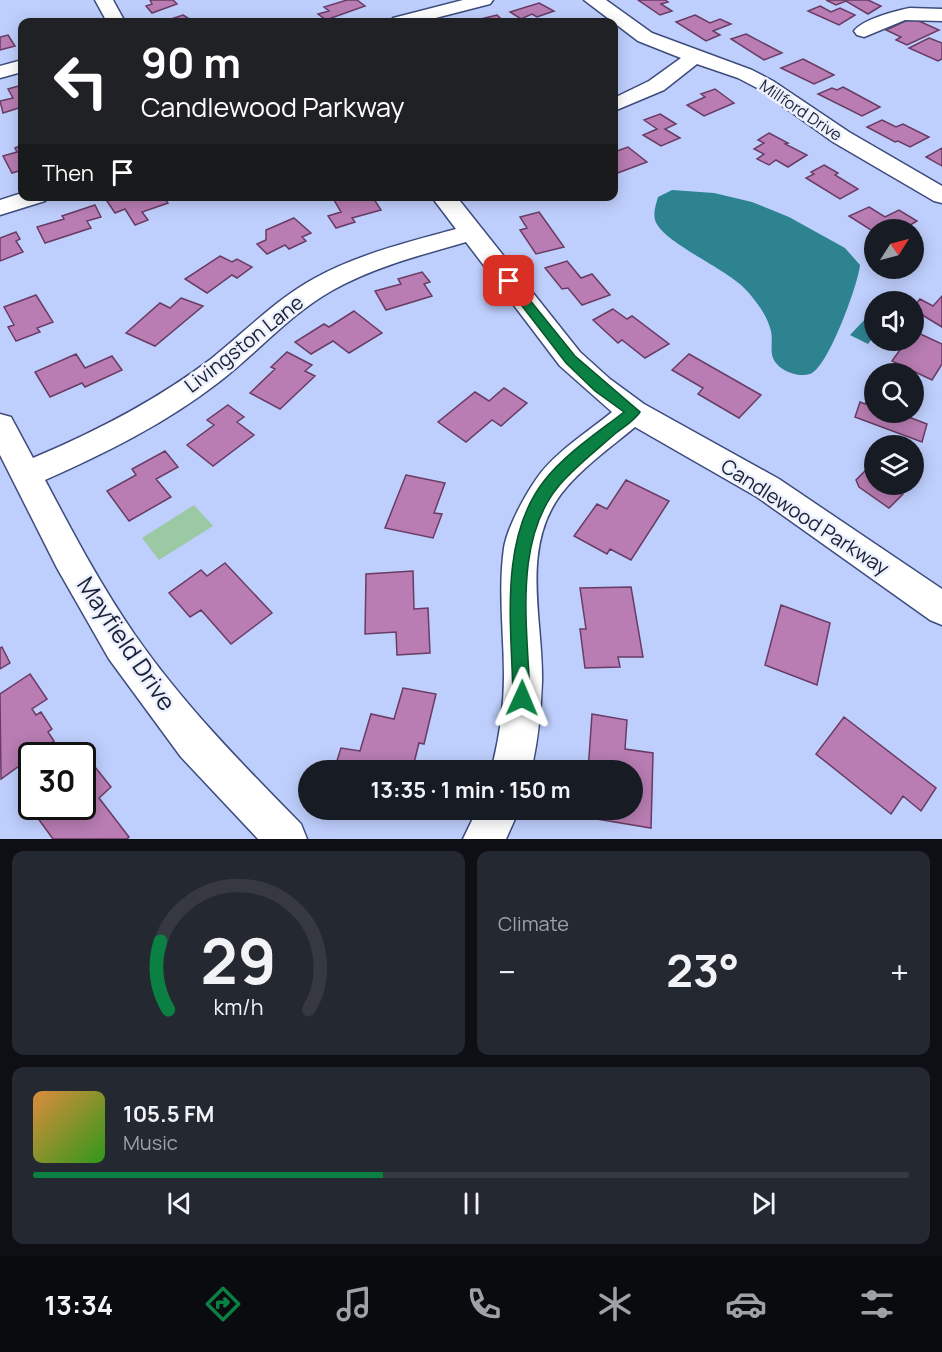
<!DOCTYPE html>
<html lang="en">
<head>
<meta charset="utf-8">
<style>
  :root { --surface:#171b24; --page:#242831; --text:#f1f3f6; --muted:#9ea1a6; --line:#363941; --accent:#0b8043 }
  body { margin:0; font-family:Manrope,sans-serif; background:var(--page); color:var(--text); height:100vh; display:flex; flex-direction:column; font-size:22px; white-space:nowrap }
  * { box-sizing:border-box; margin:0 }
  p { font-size:20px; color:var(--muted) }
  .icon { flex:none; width:33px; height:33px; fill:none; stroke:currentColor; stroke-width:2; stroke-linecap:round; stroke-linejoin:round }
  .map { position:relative; height:839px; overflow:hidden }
  .side { display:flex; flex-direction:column; gap:12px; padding:12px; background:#0d0f14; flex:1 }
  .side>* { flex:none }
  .hud { position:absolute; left:18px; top:18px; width:600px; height:183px; border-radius:12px; box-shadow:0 3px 15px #0003; background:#202124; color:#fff; overflow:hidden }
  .needle { width:39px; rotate:54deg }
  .tools { position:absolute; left:864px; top:219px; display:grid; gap:12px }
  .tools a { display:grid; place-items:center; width:60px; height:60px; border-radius:50%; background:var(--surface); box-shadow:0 3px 15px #0003; font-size:30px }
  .speed { position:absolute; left:18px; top:742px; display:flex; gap:12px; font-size:30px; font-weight:700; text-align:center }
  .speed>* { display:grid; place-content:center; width:78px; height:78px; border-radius:50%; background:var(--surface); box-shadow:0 3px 15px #0003; line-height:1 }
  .speed .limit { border:3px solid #111; border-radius:9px; background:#fff; color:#111 }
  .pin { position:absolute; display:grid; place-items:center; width:51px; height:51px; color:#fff; margin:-26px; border-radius:12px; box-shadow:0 3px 9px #0006 }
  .me { position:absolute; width:66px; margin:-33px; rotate:1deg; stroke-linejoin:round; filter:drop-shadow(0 0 4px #0008) }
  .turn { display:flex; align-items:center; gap:21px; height:126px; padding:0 24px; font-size:27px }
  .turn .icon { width:78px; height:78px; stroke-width:2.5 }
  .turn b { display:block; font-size:42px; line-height:51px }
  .then { display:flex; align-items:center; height:57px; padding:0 24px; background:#0003; gap:12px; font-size:22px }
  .big { font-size:45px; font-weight:700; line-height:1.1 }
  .side .widget { flex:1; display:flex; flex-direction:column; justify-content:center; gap:9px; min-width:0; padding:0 21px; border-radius:12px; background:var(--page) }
  .side .dial { align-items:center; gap:0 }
  .dial svg { height:156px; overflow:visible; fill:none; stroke:var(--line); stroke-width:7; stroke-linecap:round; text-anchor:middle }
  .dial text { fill:var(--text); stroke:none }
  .song { display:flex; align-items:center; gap:18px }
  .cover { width:72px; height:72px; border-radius:9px; background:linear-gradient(135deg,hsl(30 70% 55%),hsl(110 70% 35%)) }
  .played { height:6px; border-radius:3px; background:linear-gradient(90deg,var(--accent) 40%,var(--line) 40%) }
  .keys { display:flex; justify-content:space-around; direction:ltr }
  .heat { display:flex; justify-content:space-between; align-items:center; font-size:33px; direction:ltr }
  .side .tiles { flex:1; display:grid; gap:12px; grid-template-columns:1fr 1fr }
  .widget:last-child { grid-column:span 2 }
  .trip { position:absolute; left:298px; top:760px; width:345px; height:60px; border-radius:30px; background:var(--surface); box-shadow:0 3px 15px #0003; font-weight:700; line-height:60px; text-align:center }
  .menu { display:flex; height:96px; justify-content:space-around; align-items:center; background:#090b0e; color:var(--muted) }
  .menu .icon { width:42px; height:42px }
  .menu .selected { color:var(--accent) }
  .menu b { font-size:27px; color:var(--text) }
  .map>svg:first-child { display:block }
</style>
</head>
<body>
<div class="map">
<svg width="942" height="839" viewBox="0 0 942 839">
  <rect width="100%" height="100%" fill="#bfcffd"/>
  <path fill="#9ac9a3" d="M194,505L213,526L159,560L142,538Z"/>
  <path fill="#2e8391" d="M672,190L714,193L752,202L789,217L845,248L860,265C858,285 829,364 812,373C800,379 778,371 773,358C770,350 773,340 771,331C767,315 758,304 748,292C729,269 662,243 655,220C653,212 656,204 658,197Z
    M868,316L874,319V336L868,344L850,335Z"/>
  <path fill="#b97db3" stroke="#683c64" stroke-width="1.5" d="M150,0H173L177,4L152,13L146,6L152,4Z
    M347,0H357L365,6L326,20L318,14L329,11L324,7Z
    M638,0H665L668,2L661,4L672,11L660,15Z
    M826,0H868L881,6L868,14L846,1L836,5Z
    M539,3L554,11L537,17L532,14L521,19L510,12Z
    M820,6L831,12L840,8L855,15L839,25L808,11Z
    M183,15L194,22H162Z
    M497,15L504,22H468Z
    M695,15L710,23L720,19L731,24L713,31L720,35L706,41L676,22Z
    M912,18L939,30L907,45L896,40L901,37L886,30Z
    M746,34L782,53L764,60L731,39Z
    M8,35L15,46L0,50V37Z
    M929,38L942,43V59L938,61L909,48Z
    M803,59L834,75L814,84L781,68Z
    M22,85V107L3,113L0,101L13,98L8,89Z
    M843,87L880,107L862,116L818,94L832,88L837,90Z
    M715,89L734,103L704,116L687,105L705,97L701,94Z
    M660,114L676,124L665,129L680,138L661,146L643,135L657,129L644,120Z
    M882,120L896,127L903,124L929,137L910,147L898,141L895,142L867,127Z
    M769,133L788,143L785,144L807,155L788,167L776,160L769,165L757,159L764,154L754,149L764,143L758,140Z
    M22,145V170L12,173L3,156L17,152L15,148Z
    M628,147L647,162L615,174L614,172V152Z
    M942,148V166L926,157Z
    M824,165L838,173L835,175L858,189L840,199L806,178L814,174L811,172Z
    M120,196L124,199L131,196H163L168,203L142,212L148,220L135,225L125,209L115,213L107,201Z
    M347,196H372L381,210L352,218L355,222L336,228L328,216L341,212L334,200Z
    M95,205L101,217L87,221L91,228L45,243L37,227L64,219L62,216Z
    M869,207L885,217L899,210L917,221L902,230H874V232L849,216Z
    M539,212L564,247L536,254L520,230L527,228L520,217Z
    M294,218L311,233L302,237L306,241L289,249L285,245L267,254L257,244L266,240V230Z
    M16,232L20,239L16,241L23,252L0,261V238Z
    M220,256L232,262L237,259L252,267L237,278L232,275L207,293L185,279Z
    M567,261L581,278L592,274L610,295L582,305L568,288L562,289L545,268Z
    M422,272L430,282L424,284L432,296L386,310L375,291L401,284L398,279Z
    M36,295L53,322L37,328L40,332L16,341L8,327L14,325L4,307Z
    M942,296V327L914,310V306L920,299L933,306Z
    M181,298L203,306L155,346L126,333L160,303L170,308Z
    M613,309L627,319L632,316L669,344L645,358L622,340L618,343L593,320Z
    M354,311L382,333L349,353L333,341L311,354L295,342L324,324L329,327Z
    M914,331L942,344V364L932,380L892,361L907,340H914Z
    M287,352L312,365L305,371L315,376L280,409L250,393L275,369L271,367Z
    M76,354L85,368L112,356L122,370L85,387L82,383L50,397L35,372Z
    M689,354L761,395L739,418L698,394L703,388L672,370Z
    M872,385L874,386V412H907L906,416L927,424L922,442L855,417L860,402L865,404Z
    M504,388L527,403L501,426L492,420L466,442L438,422L475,392L489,401Z
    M228,405L244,417L237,422L254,435L213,466L187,445L214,425L207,420Z
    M165,451L178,467L156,479L171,497L129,521L107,491L136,475L132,469Z
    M874,462V484H902L897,490L903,494L889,508L859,487L856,480Z
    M406,475L445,483L434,513L442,514L433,538L385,528Z
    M626,480L669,501L631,560L610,549L607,554L574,536L597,504L607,509Z
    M225,563L272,613L231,644L201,610L190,617L169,593L201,570L207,576Z
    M413,571L414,609L428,608L430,653L397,655L396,632L365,634L366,574Z
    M631,587L643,657H618L620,667L585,668L580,629H586L580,588Z
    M781,605L830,623L817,685L765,665Z
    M2,647L10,663L0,669V648Z
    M30,674L47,699L32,709L36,715L41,712L52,729L48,732L54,741L1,779L0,694Z
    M403,688L436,694L424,744L419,743L412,771H354L335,767L341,748L360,751L371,714L394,719Z
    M592,714L627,720L625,749L653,753L651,828L584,817L585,810H633V771H588Z
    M844,717L936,788L921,811L903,796L891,814L816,754Z
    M83,752L111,787L99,798L129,837L127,839H53L34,813L42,807H82V756H79Z"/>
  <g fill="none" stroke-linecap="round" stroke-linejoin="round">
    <defs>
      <path id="minor" d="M95,0H113L125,22H107Z
        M463,0H493L490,4L420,22H391L393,18Z
        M584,0H606L652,33L752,70L773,81L849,132L942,186V203L934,201L833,142L759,89L738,78L697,64L664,90L614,111V98L649,81L681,58L638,41Z
        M910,8L942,9V21L905,20L864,37L857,35L854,31C863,19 895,11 910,8Z
        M22,60V72L0,78V66Z
        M22,193V196H49L45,201L0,215V200Z
        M431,196H456L580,352L610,379L644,404L779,479L942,589V625L930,620L757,497L635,427C610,448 581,468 561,494C520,549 543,619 542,681C541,712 538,741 531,771H491C499,740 504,708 504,676C504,634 498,590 504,548C507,528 525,495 537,478C555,452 588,432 612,412L560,366L466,242C421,255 374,267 333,290C290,314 258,352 219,382C166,423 106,453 45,480C73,533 101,586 135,635C183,704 242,764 301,824L307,839H258L181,757L109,659L57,568L0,455V414L11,417L33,458C95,432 157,400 211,359C245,332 276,299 315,278C359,254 408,242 456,229Z
        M477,810H519L506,839H463Z"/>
    </defs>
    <use href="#minor" stroke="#3d4c7d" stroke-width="3"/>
    <use href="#minor" fill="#fff" fill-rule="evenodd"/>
  </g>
  <path fill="#0b8043" stroke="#07532c" stroke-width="1.5" d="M509,277L513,279L575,356L640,412C635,420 624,427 616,433C599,448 581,462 565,479C511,534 528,628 530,698L528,704L522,706L516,704L513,698C512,628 498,540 544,481C565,454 597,433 624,412L595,391L566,363L505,284L503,281Z"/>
  <g text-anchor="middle" stroke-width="5" stroke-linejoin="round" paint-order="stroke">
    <g font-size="16" fill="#1a2035" stroke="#edf1fd">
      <text transform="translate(801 110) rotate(34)" y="6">Millford Drive</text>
    </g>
    <g font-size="20" fill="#1a2035" stroke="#edf1fd">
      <text transform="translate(244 344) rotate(-38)" y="7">Livingston Lane</text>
      <text transform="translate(805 517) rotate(33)" y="7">Candlewood Parkway</text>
    </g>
    <g font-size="24" fill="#1a2035" stroke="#edf1fd">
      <text transform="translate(126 644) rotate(56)" y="8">Mayfield Drive</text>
    </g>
  </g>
</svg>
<div class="tools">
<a><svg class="needle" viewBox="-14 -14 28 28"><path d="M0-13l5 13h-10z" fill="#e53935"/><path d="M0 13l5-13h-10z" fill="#9ea1a6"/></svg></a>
<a><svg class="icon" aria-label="sound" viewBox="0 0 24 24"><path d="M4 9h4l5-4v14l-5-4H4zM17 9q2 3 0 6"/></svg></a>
<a><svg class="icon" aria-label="search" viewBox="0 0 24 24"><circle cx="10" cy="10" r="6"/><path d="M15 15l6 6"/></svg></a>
<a><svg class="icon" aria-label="layers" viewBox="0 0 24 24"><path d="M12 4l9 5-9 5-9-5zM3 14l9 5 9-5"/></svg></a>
</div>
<div class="speed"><div class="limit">30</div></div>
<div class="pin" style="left:509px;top:281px;background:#d93025"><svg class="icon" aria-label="arrive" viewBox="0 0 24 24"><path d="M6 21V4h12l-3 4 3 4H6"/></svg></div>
<svg class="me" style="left:522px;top:698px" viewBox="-20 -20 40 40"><path d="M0-17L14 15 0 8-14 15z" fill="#0b8043" stroke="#fff" stroke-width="4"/></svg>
<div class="trip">13:35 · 1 min · 150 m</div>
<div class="hud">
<div class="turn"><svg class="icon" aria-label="left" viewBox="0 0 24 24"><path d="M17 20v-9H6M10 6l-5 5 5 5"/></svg><div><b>90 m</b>Candlewood Parkway</div></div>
<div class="then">Then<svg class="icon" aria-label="arrive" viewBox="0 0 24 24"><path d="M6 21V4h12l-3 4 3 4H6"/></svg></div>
</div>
</div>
<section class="side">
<div class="tiles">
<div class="widget dial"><svg viewBox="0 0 100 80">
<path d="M14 69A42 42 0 1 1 86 69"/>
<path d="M14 69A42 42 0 0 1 10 34" stroke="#0b8043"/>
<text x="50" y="56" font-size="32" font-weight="700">29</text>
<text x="50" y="72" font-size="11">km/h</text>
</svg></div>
<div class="widget"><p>Climate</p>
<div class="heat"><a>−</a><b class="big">23°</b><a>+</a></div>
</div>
<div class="widget">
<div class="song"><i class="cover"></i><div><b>105.5 FM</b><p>Music</p></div></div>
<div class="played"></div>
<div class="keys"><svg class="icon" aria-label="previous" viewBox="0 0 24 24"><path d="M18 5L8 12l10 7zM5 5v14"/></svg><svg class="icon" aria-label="pause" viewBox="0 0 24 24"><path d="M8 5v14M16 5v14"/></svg><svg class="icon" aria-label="next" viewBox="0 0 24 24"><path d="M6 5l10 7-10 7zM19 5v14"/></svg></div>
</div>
</div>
</section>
<nav class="menu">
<b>13:34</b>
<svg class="icon selected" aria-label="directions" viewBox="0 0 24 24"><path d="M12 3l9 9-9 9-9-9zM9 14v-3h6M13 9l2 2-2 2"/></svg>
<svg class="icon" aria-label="music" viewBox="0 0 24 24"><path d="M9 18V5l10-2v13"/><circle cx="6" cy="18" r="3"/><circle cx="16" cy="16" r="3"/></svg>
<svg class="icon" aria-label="phone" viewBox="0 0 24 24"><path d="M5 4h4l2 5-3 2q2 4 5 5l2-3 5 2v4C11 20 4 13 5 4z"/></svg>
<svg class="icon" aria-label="climate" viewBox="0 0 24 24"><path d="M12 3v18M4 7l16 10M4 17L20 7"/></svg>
<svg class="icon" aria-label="car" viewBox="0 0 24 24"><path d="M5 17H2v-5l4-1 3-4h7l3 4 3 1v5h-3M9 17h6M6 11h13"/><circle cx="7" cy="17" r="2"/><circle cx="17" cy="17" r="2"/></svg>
<svg class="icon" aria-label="filters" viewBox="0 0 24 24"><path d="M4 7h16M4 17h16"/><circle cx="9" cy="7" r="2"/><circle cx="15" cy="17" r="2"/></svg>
</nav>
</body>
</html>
